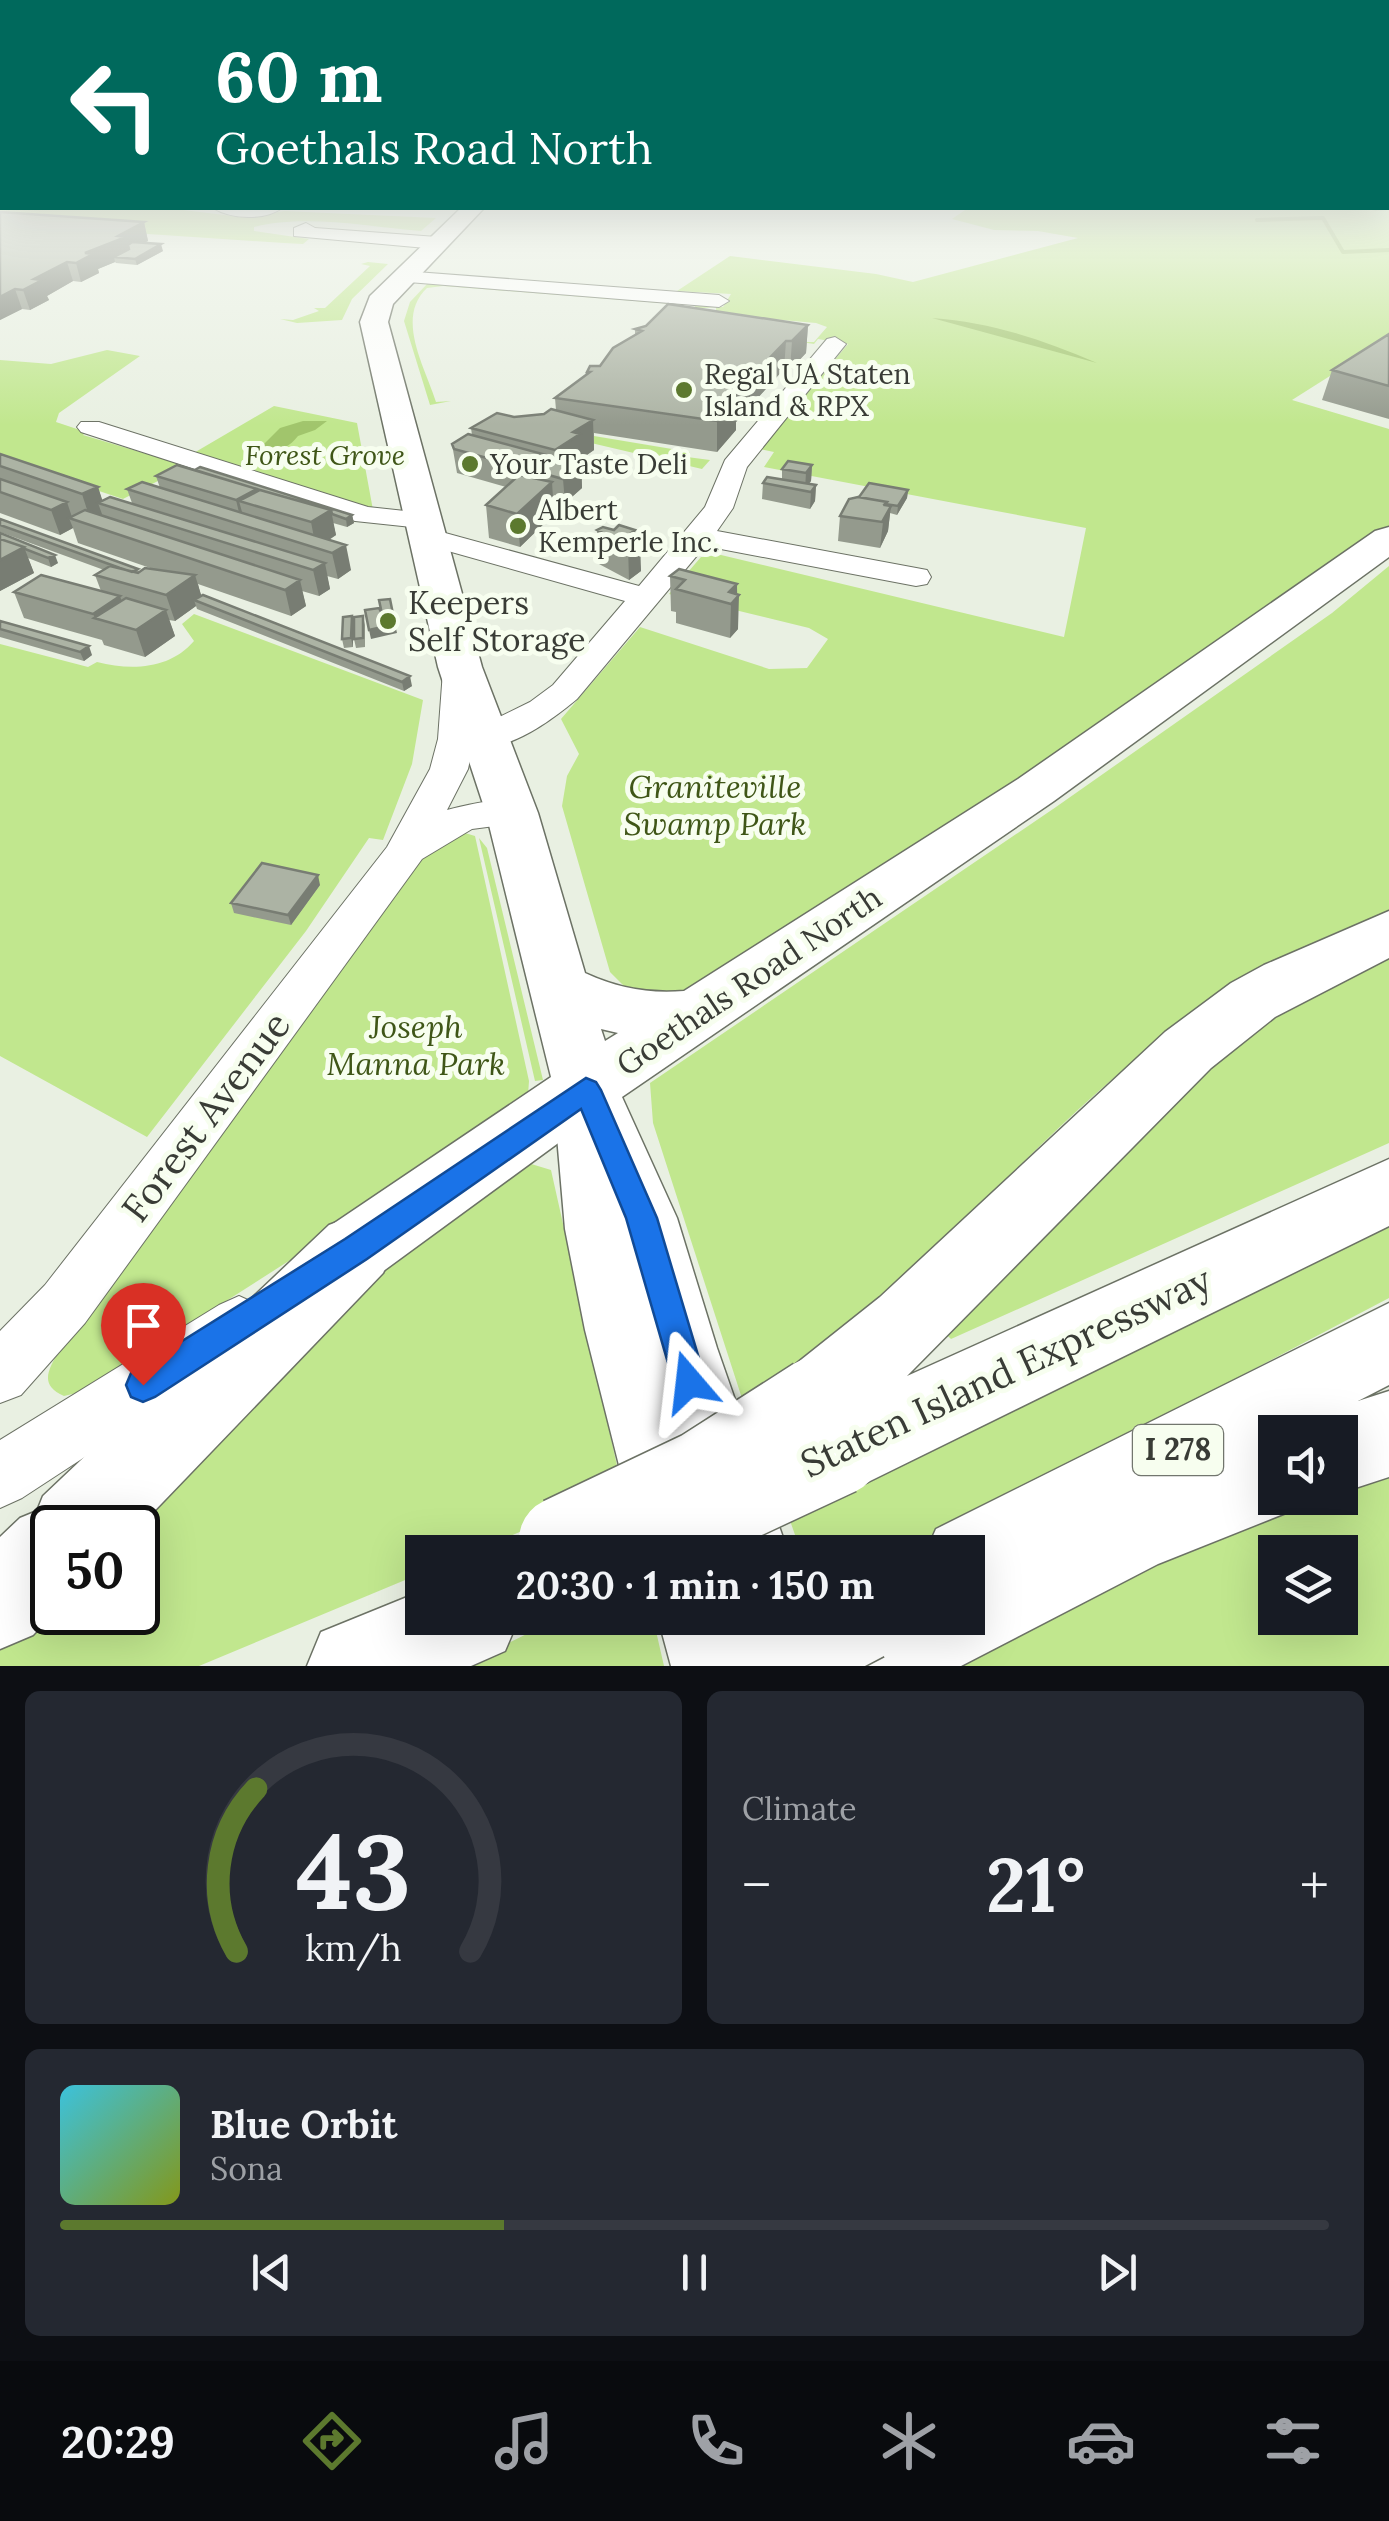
<!DOCTYPE html>
<html lang="en">
<head>
<meta charset="utf-8">
<style>
  :root { --surface:#171b24; --page:#242831; --text:#f1f3f6; --muted:#9ea1a6; --line:#363941; --accent:#5c792e }
  body { margin:0; font-family:Lora,serif; background:var(--page); color:var(--text); height:100vh; display:flex; flex-direction:column; font-size:38px; white-space:nowrap }
  * { box-sizing:border-box; margin:0 }
  p { font-size:32px; color:var(--muted) }
  .icon { flex:none; width:55px; height:55px; fill:none; stroke:currentColor; stroke-width:2; stroke-linecap:round; stroke-linejoin:round }
  .map { position:relative; height:1666px; overflow:hidden }
  .drawer { display:flex; flex-direction:column; gap:25px; padding:25px; background:#0d0f14; flex:1 }
  .drawer>* { flex:none }
  .hud { position:absolute; left:0px; top:0px; width:1390px; height:210px; box-shadow:0 10px 40px #0002; background:#00695c; color:#fff; overflow:hidden }
  .tools { position:absolute; left:1258px; top:1415px; display:grid; gap:20px }
  .tools a { display:grid; place-items:center; width:100px; height:100px; border-radius:0px; background:var(--surface); box-shadow:0 10px 40px #0002; font-size:50px }
  .speed { position:absolute; left:30px; top:1505px; display:flex; gap:20px; font-size:50px; font-weight:700; text-align:center }
  .speed>* { display:grid; place-content:center; width:130px; height:130px; border-radius:50%; background:var(--surface); box-shadow:0 10px 40px #0002; line-height:1 }
  .speed .limit { border:5px solid #111; border-radius:15px; background:#fff; color:#111 }
  .pin { position:absolute; display:grid; place-items:center; width:85px; height:85px; color:#fff; margin:-102px -42px; border-radius:50% 50% 50% 0; rotate:-45deg; box-shadow:0 0 10px #0007 }
  .pin .icon { rotate:45deg }
  .me { position:absolute; width:110px; margin:-55px; rotate:343deg; stroke-linejoin:round; filter:drop-shadow(0 0 8px #0008) }
  .turn { display:flex; align-items:center; gap:35px; height:210px; padding:0 50px; font-size:45px }
  .turn .icon { width:130px; height:130px; stroke-width:2.5 }
  .turn b { display:block; font-size:70px; line-height:85px }
  .big { font-size:75px; font-weight:800; line-height:1.1 }
  .drawer .tile { flex:1; display:flex; flex-direction:column; justify-content:center; gap:15px; min-width:0; padding:0 35px; border-radius:15px; background:var(--page) }
  .drawer .dial { align-items:center; gap:0 }
  .dial svg { height:260px; overflow:visible; fill:none; stroke:var(--line); stroke-width:7; stroke-linecap:round; text-anchor:middle }
  .dial text { fill:var(--text); stroke:none }
  .song { display:flex; align-items:center; gap:30px }
  .cover { width:120px; height:120px; border-radius:15px; background:linear-gradient(135deg,hsl(190 70% 55%),hsl(70 70% 35%)) }
  .played { height:10px; border-radius:5px; background:linear-gradient(90deg,var(--accent) 35%,var(--line) 35%) }
  .keys { display:flex; justify-content:space-around; direction:ltr }
  .heat { display:flex; justify-content:space-between; align-items:center; font-size:55px; direction:ltr }
  .drawer .tiles { flex:1; display:grid; gap:25px; grid-template-columns:1fr 1fr }
  .tile:last-child { grid-column:span 2 }
  .trip { position:absolute; left:405px; top:1535px; width:580px; height:100px; border-radius:0px; background:var(--surface); box-shadow:0 10px 40px #0002; font-weight:800; line-height:100px; text-align:center }
  .menu { display:flex; height:160px; justify-content:space-around; align-items:center; background:#090b0e; color:var(--muted) }
  .menu .icon { width:70px; height:70px }
  .menu .current { color:var(--accent) }
  .menu b { font-size:45px; color:var(--text) }
  .map>svg:first-child { display:block }
</style>
</head>
<body>
<div class="map">
<svg width="1389" height="1666" viewBox="0 0 1389 1666">
  <rect width="100%" height="100%" fill="#e9f0e2"/>
  <path fill="#c1e78e" fill-rule="evenodd" d="M0,192L2,208H167L249,218L284,211L436,218L421,231C368,227 307,214 254,227V231L309,239L303,244L284,243L0,224Z
    M1389,192V352L1371,350L1292,400L1389,429V527L698,1001L629,1003L623,985L610,972L562,806L567,776L579,754L561,719L640,627L769,669L807,668L828,639L809,628L669,594L701,557L721,555L1064,637L1086,528L764,467L774,452L760,449L848,344L818,339L814,344L801,342H814L827,327L816,323L716,314V307L693,309L696,305L723,307L731,294L677,291L730,256L876,274L913,282L1078,238L1038,231L994,230L952,219L968,208H1388Z
    M368,262L388,264L352,299L342,320L297,323L280,319L293,320L319,311L314,308H325L370,266L361,264Z
    M427,284L679,303L676,308L673,304L443,286L427,288C395,318 425,367 436,402L451,401L430,405L404,321L410,302Z
    M107,350L140,356L59,413L56,422L86,432L83,435L187,466L123,499L0,458V360L51,364Z
    M274,406L357,423L373,510L192,454Z
    M564,431L690,452L687,457L710,460L702,469L557,435Z
    M1389,566V913C1121,998 965,1257 748,1417L653,1123L650,1083L1056,807L1332,613Z
    M194,614L423,700L412,764L383,840L369,838L306,931L147,1137L0,1056V644L88,667L97,662C132,671 170,669 194,641L182,624Z
    M465,833L475,836L529,1081L527,1109L85,1391L64,1396C39,1385 48,1370 59,1351L427,847Z
    M479,838L487,848L543,1080L535,1081Z
    M1389,944V1143L951,1339L934,1323L1285,997Z
    M528,1163L551,1170L622,1488L473,1552H422V1573L199,1666H0V1632L52,1612H138V1528L103,1527L410,1245Z
    M1389,1227V1298L906,1552H801L787,1512Z
    M1389,1472V1666H914L1276,1498H1340V1482ZM1275,1552H1340V1618H1275Z
    M559,1618H653L664,1666H462Z"/>
  <path fill="#a1c56c" d="M932,318C991,322 1043,340 1097,363Z
    M303,421H327L315,430L298,436C288,449 274,454 258,450L280,428Z"/>
  <g fill="none" stroke-linecap="round" stroke-linejoin="round">
    <path stroke="#a1c56c" stroke-width="4" d="M1375,209L1389,208
      M1257,220L1323,218L1343,252L1389,250"/>
    <defs>
      <path id="minor" d="M213,208H282C265,221 230,219 213,208Z
        M306,223L315,228L437,237L446,243L437,249L294,236V228Z
        M403,271L719,295L729,301L719,307L396,281L393,277Z
        M835,337L846,344L747,467L733,508L717,531L927,570L931,577L927,584L916,586L705,546L577,699C552,720 506,754 473,746L468,769L447,810C473,803 499,797 526,804L532,813L526,822L472,829L422,859L85,1323L21,1395L0,1403V1331L45,1285L387,847L430,769L438,739L443,671L448,664H472L477,671L475,729L530,702L553,685L625,601L416,542L411,536L421,528L355,521L81,432L77,427L81,422H99L368,507L433,514L437,520L427,528L639,586L705,507L725,460L827,339Z
        M239,1296L259,1305L268,1324L259,1343L22,1498L0,1508V1440L219,1305Z"/>
      <path id="major" d="M461,208H484L393,304L388,322L482,667L538,813L585,973C618,988 648,994 684,991L1018,779L1375,531L1389,527V557L1054,801L622,1097L677,1218L717,1348L788,1552H702L639,1348L607,1218L572,1133L382,1272L356,1282L330,1272L320,1249L330,1226L551,1077L486,813L438,667L360,322L370,296ZM601,1029L618,1033L605,1041Z"/>
      <path id="highway" d="M1389,911V958L1275,1017L1211,1068L907,1376L1389,1159V1226L868,1482L838,1495L808,1482L795,1452L802,1435L787,1429L775,1400L787,1371L880,1297L1165,1032L1231,983L1264,965Z
        M587,1063L611,1071L621,1090L639,1229L665,1330L723,1521L710,1552H646L633,1521L585,1330L565,1229L553,1090L563,1071Z
        M356,1215L383,1225L394,1249L383,1273L138,1528H52L55,1612L33,1635L0,1649V1537L20,1518L37,1511L43,1496L329,1225Z
        M1389,1303V1385L1358,1401L1389,1391V1477L1340,1493V1432H1304L1306,1429L1275,1432V1498H1309L1306,1505L1158,1564L961,1666H816L830,1632L857,1618H968V1552H926L936,1529Z
        M422,1591V1618H519L505,1651L471,1666H307L321,1632Z
        M658,1618H752L767,1666H671Z"/>
    </defs>
    <use href="#minor" stroke="#6c7265" stroke-width="2"/>
    <use href="#major" stroke="#6c7265" stroke-width="3"/>
    <use href="#highway" stroke="#6c7265" stroke-width="3"/>
    <use href="#minor" fill="#fff" fill-rule="evenodd"/>
    <use href="#major" fill="#fff" fill-rule="evenodd"/>
    <use href="#highway" fill="#fff" fill-rule="evenodd"/>
    <defs>
      <path id="highway-bridge" d="M660,1535L838,1452
        M562,1540L703,1473L817,1400
        M772,1666L864,1618"/>
    </defs>
    <use href="#highway-bridge" stroke="#6c7265" stroke-width="89" stroke-linecap="butt"/>
    <use href="#highway-bridge" stroke="#fff" stroke-width="86"/>
  </g>
  <path fill="#949a8d" d="M0,212L144,222L148,241L144,243L163,251L137,265L116,263L115,262L98,269L99,273L81,282L73,281L47,296L49,300L30,310L22,309L0,320Z
    M808,325L806,353L790,370L784,369L736,422V430L717,452L594,433V450L581,459L582,488L565,503L553,500L554,514L520,547L489,538L486,505L506,487L457,473L452,444L472,435L471,428L514,417L544,414L556,410L555,398L587,374V372L600,366L635,335V329Z
    M1389,334V419L1322,400L1332,370Z
    M0,454L98,487L102,501L132,503L127,489L160,488L156,476L352,515L354,523L347,527L333,523L336,535L329,540L351,570L338,579L327,576L330,589L319,596L302,591L306,606L291,616L198,584L201,596L412,686L404,691L197,609L196,606L175,621L169,620L175,636L145,657L104,645L102,640L24,618L14,592L101,591L95,575L104,570L0,532V519L138,569L139,572L156,570L78,543L73,528L60,535L0,513Z
    M812,465L811,481L809,483L816,485L815,501L810,509L762,499L763,483L782,479V469Z
    M908,490L907,498L897,515L890,513L888,531L880,548L838,541L840,516Z
    M597,530H635L641,571L629,580L599,564Z
    M0,533L58,563L51,567L28,558L34,573L0,591Z
    M670,576L737,584L738,629L730,638L676,623V612L671,611Z
    M363,616L365,625V647L356,648L354,639Z
    M0,621L92,655L84,661L0,637Z
    M353,625V647L344,648L342,639Z
    M320,885L291,925L234,913L231,903Z"/>
  <path fill="#787d73" d="M144,222L148,241L114,257L115,262L98,269L99,273L81,282L76,263L85,253Z
    M161,244L163,251L137,265L135,259Z
    M67,262L73,281L47,296L49,300L30,310L23,290L34,279Z
    M15,289L22,309L0,320V297Z
    M808,325L806,353L790,370L792,341Z
    M786,341L784,369L736,422V430L717,452V421L730,399Z
    M593,420L594,450L581,459L582,488L565,503L563,479L557,477L555,450L573,432Z
    M812,465L811,481L805,489L806,473Z
    M552,482L554,514L520,547L517,514Z
    M816,485L815,501L810,509L811,492Z
    M98,487L104,505L98,503L102,514L90,519L82,494Z
    M257,489L261,508L239,501L245,523L242,525L236,500Z
    M908,490L907,498L897,515L898,506Z
    M67,502L73,520L69,518L73,528L60,535L51,510Z
    M885,505L891,506L888,531L880,548Z
    M331,510L336,535L316,548L311,522Z
    M352,515L354,523L347,527L346,519Z
    M635,530L636,540L640,537L641,571L629,580L628,546L630,534Z
    M346,545L351,570L338,579L332,553Z
    M24,547L34,573L0,591V560Z
    M55,555L58,563L51,567L48,558Z
    M325,563L330,589L319,596L313,570Z
    M195,575L203,601L194,600L196,606L175,621L166,595Z
    M300,580L306,606L291,616L285,590Z
    M737,584V598L739,595L738,629L730,638L731,604L729,592Z
    M120,596L129,623L95,618L93,614Z
    M166,610L175,636L145,657L136,630Z
    M352,616L353,625V647L351,638Z
    M395,624L397,633L371,639L369,630Z
    M89,646L92,655L84,661L80,652Z
    M410,676L412,686L404,691L402,682Z
    M318,875L320,885L291,925L288,915Z"/>
  <path fill="#acb3a4" stroke="#787d73" stroke-width="2.5" d="M0,212L144,222L118,236L126,237L85,253L93,254L76,263L67,262L34,279L42,280L23,290L15,289L0,297Z
    M132,242L161,244L135,259L114,257L129,249L128,245Z
    M668,304L808,325L792,341H786L730,399L736,400L717,421L555,398L590,372H587L590,366H600L613,348L642,331L635,329L646,326Z
    M1389,334V386L1332,370Z
    M551,409L593,420L573,432L580,434L555,450L471,428L497,413L514,417L544,414Z
    M468,434L580,464L563,479L454,449L452,444Z
    M0,454L98,487L82,494L0,466Z
    M788,461L812,465L806,473L782,469Z
    M177,465L257,489L236,500L156,476Z
    M200,467L352,515L346,519L332,514L331,510L260,490L257,491V489L195,470Z
    M519,475L552,482L517,514L486,505Z
    M767,477L816,485L811,492L763,483Z
    M0,479L67,502L51,510L0,492Z
    M142,482L346,545L332,553L127,489Z
    M869,483L908,490L898,506L885,504L887,502L859,497Z
    M260,490L331,510L311,522L239,501Z
    M110,497L325,563L313,570L98,503Z
    M858,497L887,502L885,505L891,506L882,522L840,516L849,499Z
    M85,510L300,580L285,590L69,518Z
    M0,519L138,569L132,572L120,568L0,525Z
    M619,525L635,530L630,534L640,537L628,546L597,530L603,527L614,530Z
    M0,533L55,555L48,558L25,549L24,547L0,539Z
    M0,539L24,547L0,560Z
    M110,566L138,573L145,568L195,575L166,595L95,575Z
    M679,569L737,584L729,592L739,595L731,604L676,589L685,580L670,576Z
    M41,575L120,596L93,614L14,592Z
    M203,595L410,676L402,682L194,600Z
    M126,598L166,610L136,630L94,618Z
    M390,599L395,624L369,630L365,610L379,608L382,614L379,600Z
    M352,616L351,638L342,639L343,617Z
    M363,616V638L354,639V617Z
    M0,621L89,646L80,652L0,629Z
    M262,863L318,875L288,915L231,903Z"/>
  <linearGradient id="sky" x2="0" y2="1"><stop stop-color="#8bbbb6"/><stop offset="0.45" stop-color="#f5f8f2"/><stop offset="1" stop-color="#f5f8f2" stop-opacity="0"/></linearGradient>
  <rect width="1389" height="425" fill="url(#sky)"/>
  <path fill="#1a73e8" stroke="#114b97" stroke-width="2.5" d="M586,1078L596,1082L601,1090L657,1218L706,1382L701,1394L689,1399L677,1394L626,1218L581,1109L367,1259L155,1397L143,1402L131,1397L126,1385L131,1373L345,1239Z"/>
  <g fill="#5c792e" stroke="#f7feef" stroke-width="4">
    <circle cx="684" cy="390" r="10"/>
    <circle cx="470" cy="464" r="10"/>
    <circle cx="518" cy="526" r="10"/>
    <circle cx="388" cy="621" r="10"/>
  </g>
  <g text-anchor="middle" stroke-width="10" stroke-linejoin="round" paint-order="stroke">
    <g font-size="28" fill="#393c36" stroke="#f7feef" text-anchor="start">
      <text x="704" y="384">Regal UA Staten<tspan x="704" dy="32">Island &amp; RPX</tspan></text>
      <text x="490" y="474">Your Taste Deli</text>
      <text x="538" y="520">Albert<tspan x="538" dy="32">Kemperle Inc.</tspan></text>
    </g>
    <g font-size="28" font-style="italic" fill="#3f5617" stroke="#f7feef">
      <text x="325" y="465">Forest Grove</text>
    </g>
    <rect fill="#f7feef" stroke="#72766e" stroke-width="2.5" x="1133" y="1425" width="90" height="50" rx="8"/>
    <g font-size="30" font-weight="bold" fill="#393c36">
      <text x="1178" y="1460">I 278</text>
    </g>
    <g font-size="32" fill="#393c36" stroke="#f7feef" text-anchor="start">
      <text x="408" y="614">Keepers<tspan x="408" dy="37">Self Storage</tspan></text>
    </g>
    <g font-size="32" font-style="italic" fill="#3f5617" stroke="#f7feef">
      <text x="715" y="798">Graniteville<tspan x="715" dy="37">Swamp Park</tspan></text>
      <text x="416" y="1038">Joseph<tspan x="416" dy="37">Manna Park</tspan></text>
    </g>
    <g font-size="32" fill="#393c36" stroke="#f7feef">
      <text transform="translate(749 981) rotate(-34)" y="11">Goethals Road North</text>
    </g>
    <g font-size="38" fill="#393c36" stroke="#f7feef">
      <text transform="translate(206 1117) rotate(-53)" y="13">Forest Avenue</text>
      <text transform="translate(1006 1372) rotate(-25)" y="13">Staten Island Expressway</text>
    </g>
  </g>
</svg>
<div class="tools">
<a><svg class="icon" aria-label="sound" viewBox="0 0 24 24"><path d="M4 9h4l5-4v14l-5-4H4zM17 9q2 3 0 6"/></svg></a>
<a><svg class="icon" aria-label="layers" viewBox="0 0 24 24"><path d="M12 4l9 5-9 5-9-5zM3 14l9 5 9-5"/></svg></a>
</div>
<div class="speed"><div class="limit">50</div></div>
<div class="pin" style="left:143px;top:1385px;background:#d93025"><svg class="icon" aria-label="arrive" viewBox="0 0 24 24"><path d="M6 21V4h12l-3 4 3 4H6"/></svg></div>
<svg class="me" style="left:689px;top:1382px" viewBox="-20 -20 40 40"><path d="M0-17L14 15 0 8-14 15z" fill="#1a73e8" stroke="#fff" stroke-width="4"/></svg>
<div class="trip">20:30 · 1 min · 150 m</div>
<div class="hud">
<div class="turn"><svg class="icon" aria-label="left" viewBox="0 0 24 24"><path d="M17 20v-9H6M10 6l-5 5 5 5"/></svg><div><b>60 m</b>Goethals Road North</div></div>
</div>
</div>
<section class="drawer">
<div class="tiles">
<div class="tile dial"><svg viewBox="0 0 100 80">
<path d="M14 69A42 42 0 1 1 86 69"/>
<path d="M14 69A42 42 0 0 1 20 19" stroke="#5c792e"/>
<text x="50" y="56" font-size="32" font-weight="700">43</text>
<text x="50" y="72" font-size="11">km/h</text>
</svg></div>
<div class="tile"><p>Climate</p>
<div class="heat"><a>−</a><b class="big">21°</b><a>+</a></div>
</div>
<div class="tile">
<div class="song"><i class="cover"></i><div><b>Blue Orbit</b><p>Sona</p></div></div>
<div class="played"></div>
<div class="keys"><svg class="icon" aria-label="previous" viewBox="0 0 24 24"><path d="M18 5L8 12l10 7zM5 5v14"/></svg><svg class="icon" aria-label="pause" viewBox="0 0 24 24"><path d="M8 5v14M16 5v14"/></svg><svg class="icon" aria-label="next" viewBox="0 0 24 24"><path d="M6 5l10 7-10 7zM19 5v14"/></svg></div>
</div>
</div>
</section>
<nav class="menu">
<b>20:29</b>
<svg class="icon current" aria-label="directions" viewBox="0 0 24 24"><path d="M12 3l9 9-9 9-9-9zM9 14v-3h6M13 9l2 2-2 2"/></svg>
<svg class="icon" aria-label="music" viewBox="0 0 24 24"><path d="M9 18V5l10-2v13"/><circle cx="6" cy="18" r="3"/><circle cx="16" cy="16" r="3"/></svg>
<svg class="icon" aria-label="phone" viewBox="0 0 24 24"><path d="M5 4h4l2 5-3 2q2 4 5 5l2-3 5 2v4C11 20 4 13 5 4z"/></svg>
<svg class="icon" aria-label="climate" viewBox="0 0 24 24"><path d="M12 3v18M4 7l16 10M4 17L20 7"/></svg>
<svg class="icon" aria-label="car" viewBox="0 0 24 24"><path d="M5 17H2v-5l4-1 3-4h7l3 4 3 1v5h-3M9 17h6M6 11h13"/><circle cx="7" cy="17" r="2"/><circle cx="17" cy="17" r="2"/></svg>
<svg class="icon" aria-label="filters" viewBox="0 0 24 24"><path d="M4 7h16M4 17h16"/><circle cx="9" cy="7" r="2"/><circle cx="15" cy="17" r="2"/></svg>
</nav>
</body>
</html>
